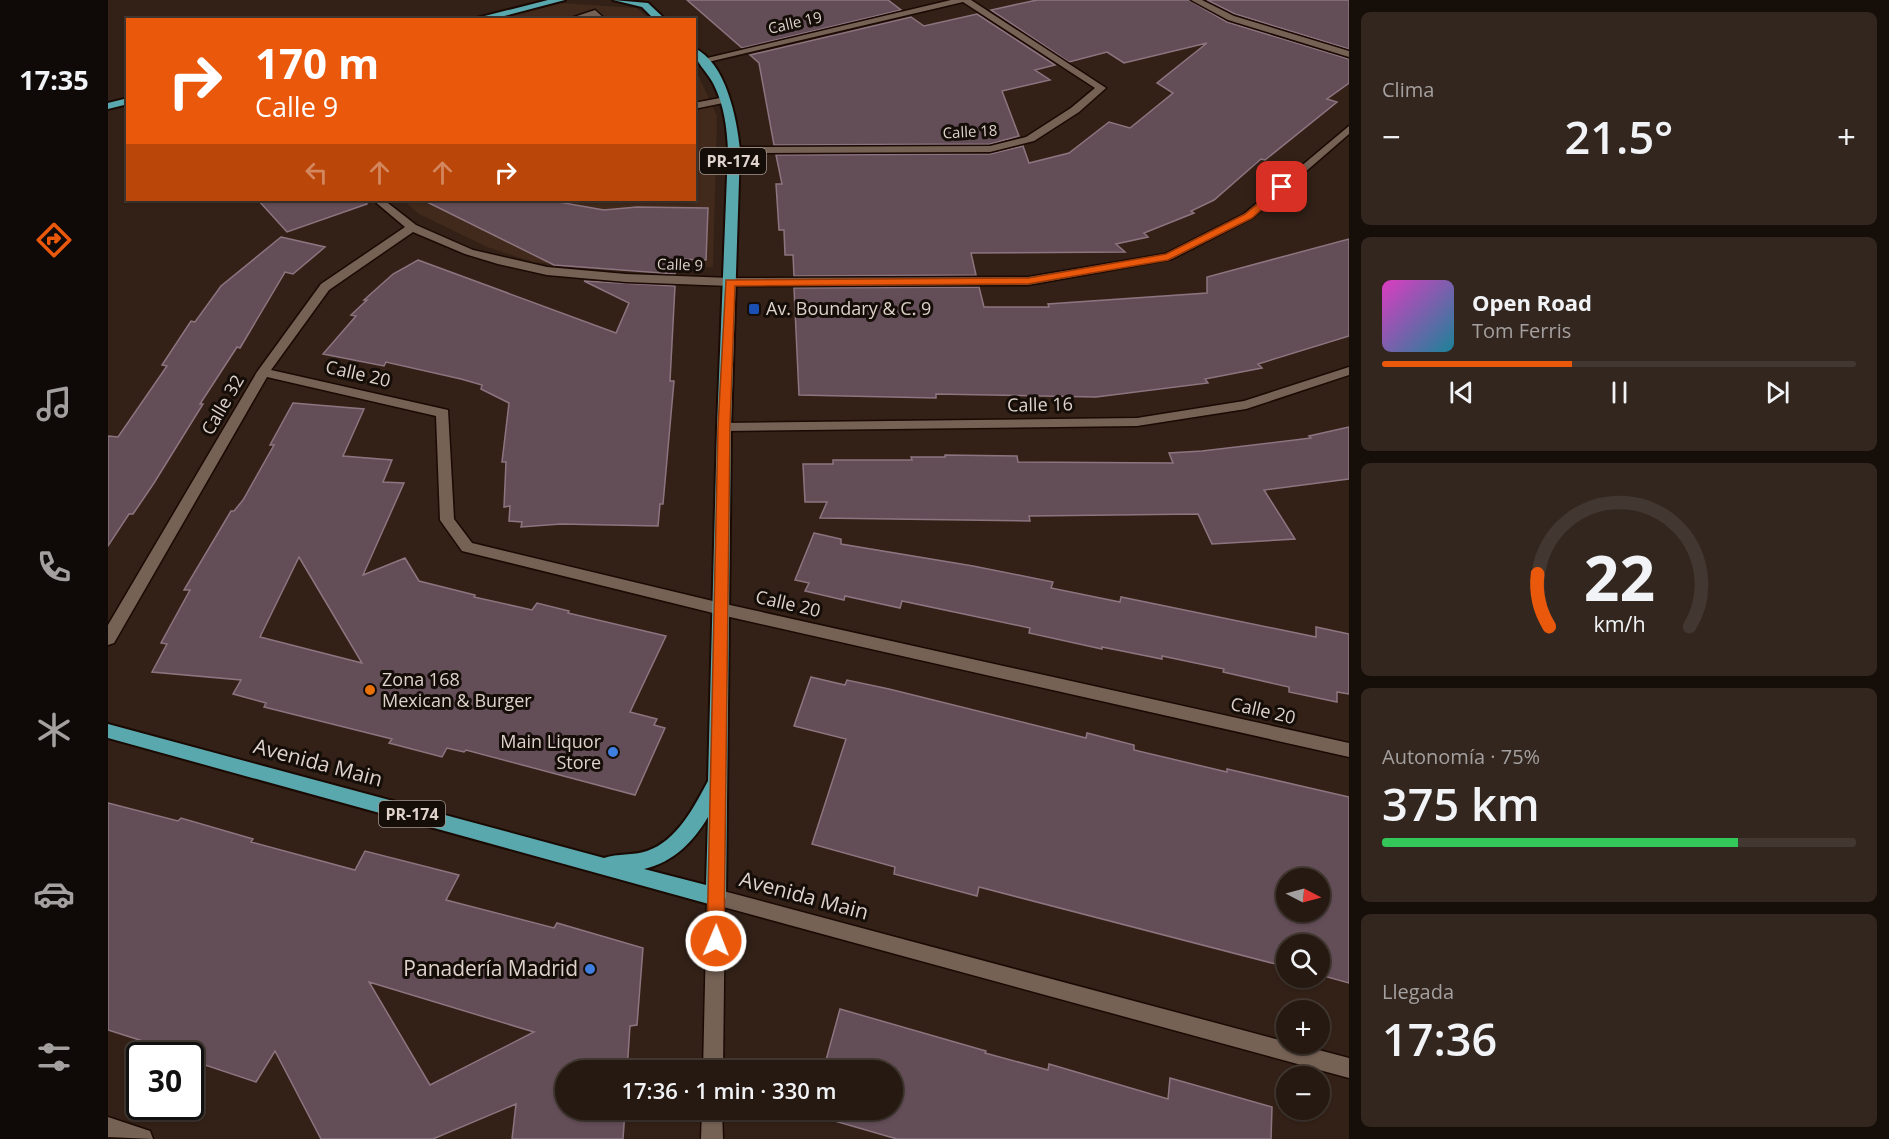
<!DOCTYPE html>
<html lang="es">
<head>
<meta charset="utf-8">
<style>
  :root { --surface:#261911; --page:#32261f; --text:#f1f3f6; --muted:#a4a09f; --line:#423831; --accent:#ea580c }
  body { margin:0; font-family:"Open Sans",sans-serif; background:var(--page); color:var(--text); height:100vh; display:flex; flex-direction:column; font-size:22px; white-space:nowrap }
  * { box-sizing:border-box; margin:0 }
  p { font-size:20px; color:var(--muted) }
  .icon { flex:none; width:33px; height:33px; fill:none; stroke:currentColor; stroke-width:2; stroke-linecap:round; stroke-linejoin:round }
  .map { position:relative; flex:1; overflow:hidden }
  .sheet { display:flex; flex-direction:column; gap:12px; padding:12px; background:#150e09; width:540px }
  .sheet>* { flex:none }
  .top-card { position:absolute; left:18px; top:18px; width:570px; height:183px; border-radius:0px; box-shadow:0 2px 4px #0004,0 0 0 2px var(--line); background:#ea580c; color:#fff; overflow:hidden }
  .needle { width:39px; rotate:96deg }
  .buttons { position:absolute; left:1168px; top:868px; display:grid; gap:12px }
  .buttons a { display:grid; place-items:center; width:54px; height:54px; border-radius:50%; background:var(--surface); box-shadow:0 2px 4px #0004,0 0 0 2px var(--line); font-size:30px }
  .speed { position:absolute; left:18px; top:1042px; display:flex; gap:12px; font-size:30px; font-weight:700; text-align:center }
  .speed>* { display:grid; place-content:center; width:78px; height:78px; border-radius:50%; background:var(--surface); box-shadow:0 2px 4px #0004,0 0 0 2px var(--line); line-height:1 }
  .speed .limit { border:3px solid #111; border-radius:9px; background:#fff; color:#111 }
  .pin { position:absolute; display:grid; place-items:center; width:51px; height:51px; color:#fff; margin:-26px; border-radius:12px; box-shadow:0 3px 9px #0006 }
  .me { position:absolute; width:66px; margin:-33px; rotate:1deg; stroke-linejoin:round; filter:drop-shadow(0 0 4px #0008) }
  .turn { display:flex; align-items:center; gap:21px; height:126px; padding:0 30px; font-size:27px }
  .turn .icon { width:78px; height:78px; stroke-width:2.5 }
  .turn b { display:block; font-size:42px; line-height:51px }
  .lanes { display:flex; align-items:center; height:57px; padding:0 30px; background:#0003; justify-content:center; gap:30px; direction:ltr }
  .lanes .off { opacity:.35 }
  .big { font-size:45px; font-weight:600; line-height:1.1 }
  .sheet .card { flex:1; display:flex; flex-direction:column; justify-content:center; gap:9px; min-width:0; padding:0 21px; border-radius:9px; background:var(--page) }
  .sheet .dial { align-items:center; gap:0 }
  .dial svg { height:156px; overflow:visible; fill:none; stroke:var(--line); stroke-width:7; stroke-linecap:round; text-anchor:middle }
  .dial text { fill:var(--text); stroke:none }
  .song { display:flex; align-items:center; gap:18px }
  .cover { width:72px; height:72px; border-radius:9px; background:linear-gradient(135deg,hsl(310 70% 55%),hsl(190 70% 35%)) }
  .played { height:6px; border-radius:3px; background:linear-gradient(90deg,var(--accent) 40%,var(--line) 40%) }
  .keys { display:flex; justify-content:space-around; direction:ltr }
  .heat { display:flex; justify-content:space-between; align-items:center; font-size:33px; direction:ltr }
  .charge { height:9px; border-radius:4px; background:linear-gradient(90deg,#34c759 75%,var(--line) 0) }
  .trip { position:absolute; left:447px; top:1060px; width:348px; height:60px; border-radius:30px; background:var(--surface); box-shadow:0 2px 4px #0004,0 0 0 2px var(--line); font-weight:600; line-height:60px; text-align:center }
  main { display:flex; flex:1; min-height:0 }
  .menu { display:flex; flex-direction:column; width:108px; justify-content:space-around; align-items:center; background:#0f0a07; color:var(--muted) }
  .menu .icon { width:42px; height:42px }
  .menu .current { color:var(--accent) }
  .menu b { font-size:27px; color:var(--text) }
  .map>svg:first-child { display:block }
</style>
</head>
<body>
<main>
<nav class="menu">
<b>17:35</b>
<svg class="icon current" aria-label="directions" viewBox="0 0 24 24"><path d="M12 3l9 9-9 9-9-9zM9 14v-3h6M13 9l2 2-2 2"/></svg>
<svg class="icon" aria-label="music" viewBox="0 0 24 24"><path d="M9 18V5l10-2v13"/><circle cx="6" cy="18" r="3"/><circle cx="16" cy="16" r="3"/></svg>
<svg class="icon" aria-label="phone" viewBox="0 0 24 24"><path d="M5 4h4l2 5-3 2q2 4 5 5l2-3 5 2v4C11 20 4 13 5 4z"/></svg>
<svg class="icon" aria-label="climate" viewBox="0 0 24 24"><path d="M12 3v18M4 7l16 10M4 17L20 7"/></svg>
<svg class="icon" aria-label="car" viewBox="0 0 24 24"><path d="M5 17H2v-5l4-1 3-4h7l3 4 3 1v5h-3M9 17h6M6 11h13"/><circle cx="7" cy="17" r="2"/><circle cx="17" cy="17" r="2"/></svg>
<svg class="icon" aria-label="filters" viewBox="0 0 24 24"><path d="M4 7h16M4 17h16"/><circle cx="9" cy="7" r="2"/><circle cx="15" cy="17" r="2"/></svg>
</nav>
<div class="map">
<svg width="1241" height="1139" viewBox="0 0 1241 1139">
  <rect width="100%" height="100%" fill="#332117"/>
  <path fill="#41291b" d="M453,3L528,8L542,19L382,20Z
    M587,68L609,116L605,267L497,269L425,262L379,247L311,214L295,200H586Z"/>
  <path fill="#634d57" stroke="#8d7580" stroke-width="1.5" fill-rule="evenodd" d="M579,0H780L793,10L634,48Z
    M929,0H1081L1119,22L1241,59V83L1219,99L1229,102L1157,160L1153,159L1106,200L1083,211L1086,213L1036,233L1040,237L1008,244L1017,252L863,253L868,275L686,276L685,255H677L676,230H671L668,184H674L668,155L882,154L915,146L921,163L961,153L1001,122L1022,128L1065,93L1049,83L1099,43L1016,63L999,52L961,62L883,10Z
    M1099,0H1241V49L1127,14Z
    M869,14L947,65L927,70L942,80L894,91L911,136L882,144L666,145L651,63L642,55L803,17L816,26Z
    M150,200H258L259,204L179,232Z
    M315,200H439L496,210L529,207L600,208L598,260L568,259L567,274L446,265Z
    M173,237L217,247L185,274L177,272L132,348L129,347L92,404H95L46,483L25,514H21L0,546V436L10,437L59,366L54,365L83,321L87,322L113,286Z
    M1241,239V336L1150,364L1154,368L1097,379L1100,383L988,397L828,394V398L691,395L686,288L871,287L876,307H941L940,304L1099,293V277Z
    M310,260L508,333L521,303L476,281L567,286L562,381H566L555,504H552L550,526L453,524L413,527L414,522L401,521L402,506L396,507L398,462H394L401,403L373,389L374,385L353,379L278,362L276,366L215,354L248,316L243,315L259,300H256L285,274Z
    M185,403L256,409L235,456L284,460L275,482L296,483L255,575L297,558L311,581L367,595L366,597L424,610L429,603L461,611L460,613L558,636L522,712L549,719L546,725L557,728L527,795L358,750L356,752L339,748L334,757L281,743L284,739L156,707L158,703L125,694L133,680L44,672L59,644L53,643L82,590H76L123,511H126L135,500L166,445H162ZM191,557L232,626L254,663L152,637Z
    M1241,427V479L1156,490L1187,539L1104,544L1090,514L921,516L922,521L712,518L719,502H697L695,464H725V460H804L803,457H837V455L909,456L910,462L1065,463L1061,453L1094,451L1203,438L1201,436Z
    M706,533L733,539V544L865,566L945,582L943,588L1012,602L1013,597L1208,637V627L1241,634V694L1229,692V702L1181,692V687L1115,672L1116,669L1054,656V659L994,647V649L921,633L922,628L794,601L792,608L737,596L736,600L697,591L701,583L687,580Z
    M703,677L737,685L739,680L781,689L978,738L979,733L1026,745V750L1119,772V769L1241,797V983L1212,975V945H1179V967L871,887L869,896L786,874L787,867L704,844L738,739L686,726ZM1179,879H1212V912H1179Z
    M0,803L70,821L73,818L145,839L143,842L247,870L257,851L351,875L338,900L446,928L449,923L535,948L529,1025L522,1026L519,1071H458V1110H517L515,1139H404L408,1104L325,1139H213L167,1051L148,1082L82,1060V1056H69L64,1054L66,1051L0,1030ZM261,982L426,1032L322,1085Z
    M732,1009L878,1051L877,1053L940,1070L941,1064L1060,1099L1062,1078L1164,1107L1163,1139H789L706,1115L708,1110H784V1071H715Z"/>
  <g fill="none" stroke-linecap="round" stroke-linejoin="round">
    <defs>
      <path id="service" d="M487,10L498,20H488L485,16L473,20H457Z
        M617,97L622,100L620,102L586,109V103Z"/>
      <path id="minor" d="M843,0H863L998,88L971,112L926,141L882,152L626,153L621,150L626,147L882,146L918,137L963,108L987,88L855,2L596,63L591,60Z
        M1083,0H1094L1126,16L1241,51V57L1120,20Z
        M1241,126V134L1144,218L1064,259L920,285L622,286L518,282L439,275L390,264L357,254L305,232L221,290L163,370L340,410L346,519L364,543L613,603L1241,743V757L613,615L354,551L332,520L328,416L159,377L6,643L0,645V625L149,372L213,284L297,227L265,200H276L308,225L365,250L439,267L518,274L622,278L920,277L1057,254L1136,214Z
        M1241,367V375L1138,409L1029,426L616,431L609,427L616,423L1029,418L1136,401Z
        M608,889L615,891L617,897L615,1071H595L599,897L601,891Z
        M594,1110H614L615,1139H593Z
        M0,1117L42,1131L45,1139L0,1137Z"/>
      <path id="tertiary" d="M608,889L1179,1042V1044H1188L1241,1058V1078L608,905L601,903L599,897L601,891Z"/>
      <path id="trunk" d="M440,0H457L381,20H361Z
        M505,0L540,3L558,20H547L534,7Z
        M586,48C618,62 629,119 632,150L623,427L618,897L615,903L608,906L0,738V724L496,858C510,853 525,856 539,851C569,841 586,807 600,781L609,427L620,150C619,128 616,105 606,85C600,72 586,62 586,48ZM600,817L598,885L536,869C566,862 585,842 600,817Z
        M20,98V104L0,109V103Z"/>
    </defs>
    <use href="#service" stroke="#1a0a03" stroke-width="3"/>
    <use href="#minor" stroke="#1a0a03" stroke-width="3"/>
    <use href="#tertiary" stroke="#1a0a03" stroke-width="3"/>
    <use href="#trunk" stroke="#1a0a03" stroke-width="4"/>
    <use href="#service" fill="#766155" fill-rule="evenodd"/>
    <use href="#minor" fill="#766155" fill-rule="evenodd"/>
    <use href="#tertiary" fill="#766155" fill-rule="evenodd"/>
    <use href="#trunk" fill="#58a8ae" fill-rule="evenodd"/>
  </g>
  <path fill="#ea580c" stroke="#983908" stroke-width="1.5" d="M1174,184L1179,187L1177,189L1144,218L1060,260L920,284L627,286L622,427L616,941L614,946L608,948L602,946L599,941L610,427L618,280L920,278L1058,254L1137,214Z"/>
  <rect fill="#1a4fb4" stroke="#150d08" stroke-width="2" x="640" y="303" width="12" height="12" rx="3"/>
  <circle fill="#e8710a" stroke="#150d08" stroke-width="2" cx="262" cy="690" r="6"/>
  <g fill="#3f7fe0" stroke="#150d08" stroke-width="2">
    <circle cx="505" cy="752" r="6"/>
    <circle cx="482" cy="969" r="6"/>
  </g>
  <g text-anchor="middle" stroke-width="6" stroke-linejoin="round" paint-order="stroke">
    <g font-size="15" fill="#ded2cb" stroke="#150d08">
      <text transform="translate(687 23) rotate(-13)" y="5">Calle 19</text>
      <text transform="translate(862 132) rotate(-3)" y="5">Calle 18</text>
      <text transform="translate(572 265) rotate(2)" y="5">Calle 9</text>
    </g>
    <g fill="#150d08" stroke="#a29790" stroke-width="1.5">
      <rect x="592" y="148" width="66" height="26" rx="4.5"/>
      <rect x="271" y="801" width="66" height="26" rx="4.5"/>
    </g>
    <g font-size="16" font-weight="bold" fill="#ded2cb">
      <text x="625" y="167">PR-174</text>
      <text x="304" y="820">PR-174</text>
    </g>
    <g font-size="18" fill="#ded2cb" stroke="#150d08" text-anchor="start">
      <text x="658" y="315">Av. Boundary &amp; C. 9</text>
      <text x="274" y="686">Zona 168<tspan x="274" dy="21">Mexican &amp; Burger</tspan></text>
      <text x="493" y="748" text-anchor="end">Main Liquor<tspan x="493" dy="21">Store</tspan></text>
    </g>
    <g font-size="18" fill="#ded2cb" stroke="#150d08">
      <text transform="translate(250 374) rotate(13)" y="6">Calle 20</text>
      <text transform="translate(115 405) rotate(-60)" y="6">Calle 32</text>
      <text transform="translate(932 405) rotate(-1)" y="6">Calle 16</text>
      <text transform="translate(680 604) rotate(13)" y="6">Calle 20</text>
      <text transform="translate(1155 711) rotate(13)" y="6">Calle 20</text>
    </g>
    <g font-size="21" fill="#ded2cb" stroke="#150d08">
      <text transform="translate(210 763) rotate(15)" y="7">Avenida Main</text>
      <text transform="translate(696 896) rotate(15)" y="7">Avenida Main</text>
    </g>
    <g font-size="21" fill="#ded2cb" stroke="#150d08" text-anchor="end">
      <text x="470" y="976">Panadería Madrid</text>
    </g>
  </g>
</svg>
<div class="buttons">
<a><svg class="needle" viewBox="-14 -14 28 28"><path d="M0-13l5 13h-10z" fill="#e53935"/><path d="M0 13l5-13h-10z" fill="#a4a09f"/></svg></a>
<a><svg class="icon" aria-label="search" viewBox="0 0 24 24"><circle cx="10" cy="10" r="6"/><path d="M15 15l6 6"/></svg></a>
<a>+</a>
<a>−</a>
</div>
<div class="speed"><div class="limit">30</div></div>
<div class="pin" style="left:1174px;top:187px;background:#d93025"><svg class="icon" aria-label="arrive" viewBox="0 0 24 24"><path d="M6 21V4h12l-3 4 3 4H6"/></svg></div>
<svg class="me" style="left:608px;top:941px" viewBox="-20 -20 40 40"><circle r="17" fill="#ea580c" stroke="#fff" stroke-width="3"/><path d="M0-11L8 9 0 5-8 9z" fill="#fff"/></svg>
<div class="trip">17:36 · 1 min · 330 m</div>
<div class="top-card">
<div class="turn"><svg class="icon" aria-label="right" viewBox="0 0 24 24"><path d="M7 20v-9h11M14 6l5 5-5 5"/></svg><div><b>170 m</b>Calle 9</div></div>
<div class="lanes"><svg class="icon off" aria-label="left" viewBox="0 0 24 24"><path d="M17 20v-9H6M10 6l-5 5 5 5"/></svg><svg class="icon off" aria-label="ahead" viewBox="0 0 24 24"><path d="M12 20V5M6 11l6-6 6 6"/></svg><svg class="icon off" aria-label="ahead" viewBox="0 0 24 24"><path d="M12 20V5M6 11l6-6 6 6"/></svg><svg class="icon" aria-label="right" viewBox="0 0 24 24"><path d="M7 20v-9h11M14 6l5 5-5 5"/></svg></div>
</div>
</div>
<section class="sheet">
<div class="card"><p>Clima</p>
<div class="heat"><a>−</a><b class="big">21.5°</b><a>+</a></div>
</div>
<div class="card">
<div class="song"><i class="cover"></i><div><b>Open Road</b><p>Tom Ferris</p></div></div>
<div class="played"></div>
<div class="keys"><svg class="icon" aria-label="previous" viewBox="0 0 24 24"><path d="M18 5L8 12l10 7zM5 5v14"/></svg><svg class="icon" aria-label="pause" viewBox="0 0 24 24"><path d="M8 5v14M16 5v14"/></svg><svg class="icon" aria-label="next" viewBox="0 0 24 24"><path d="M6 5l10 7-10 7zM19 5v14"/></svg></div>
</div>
<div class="card dial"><svg viewBox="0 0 100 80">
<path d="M14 69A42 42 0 1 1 86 69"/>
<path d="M14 69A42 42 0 0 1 8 42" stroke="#ea580c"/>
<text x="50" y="56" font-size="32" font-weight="700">22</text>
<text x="50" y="72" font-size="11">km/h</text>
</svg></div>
<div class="card"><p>Autonomía · 75%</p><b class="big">375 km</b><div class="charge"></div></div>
<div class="card"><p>Llegada</p><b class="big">17:36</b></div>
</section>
</main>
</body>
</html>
